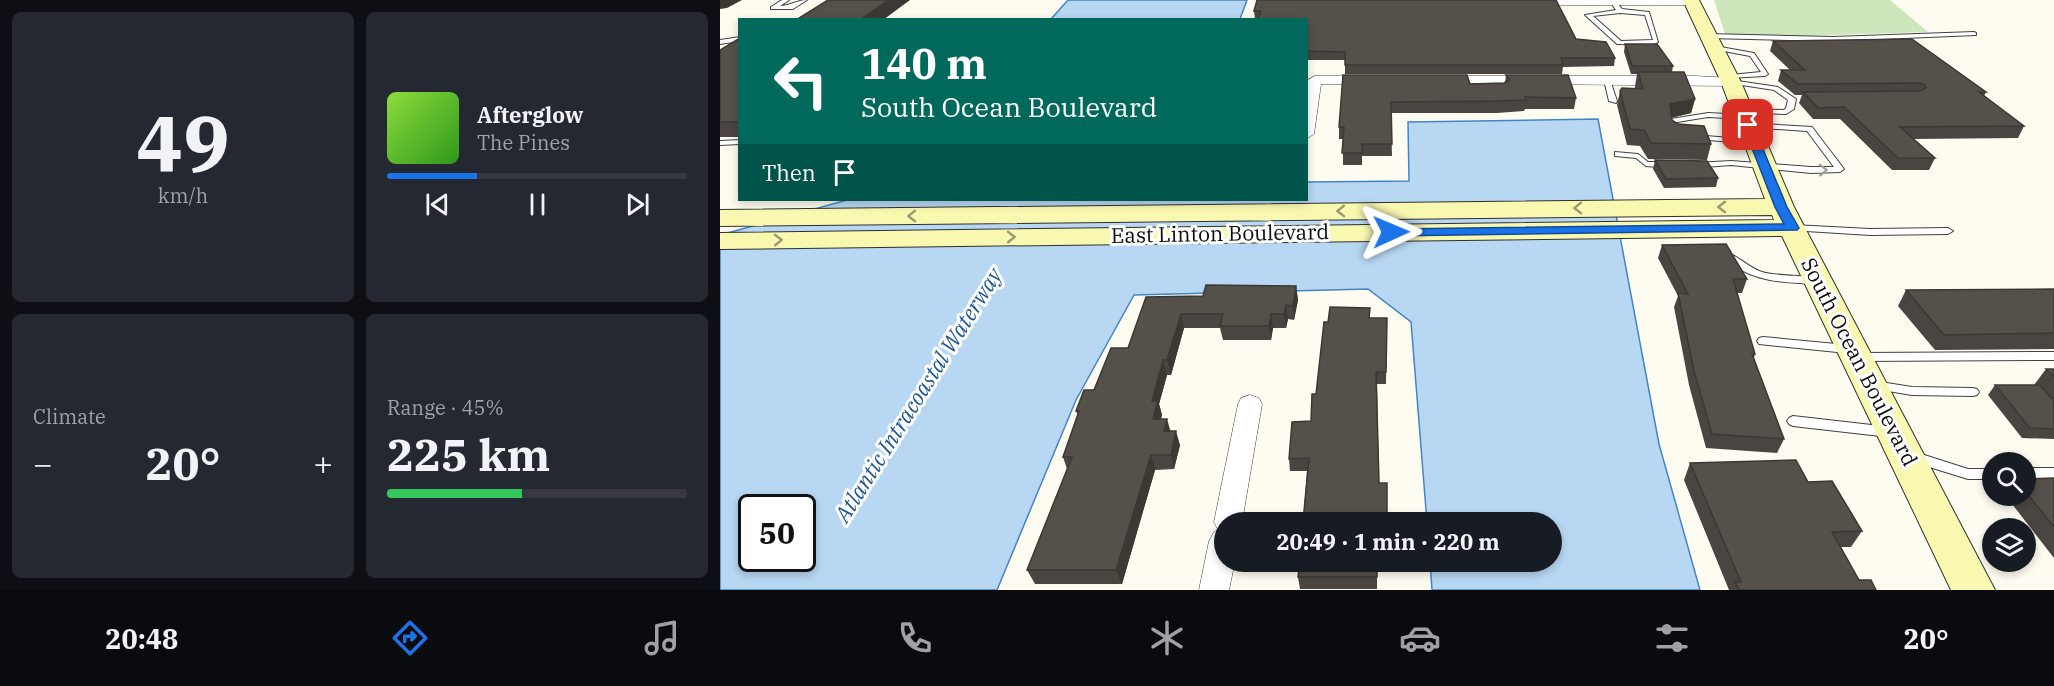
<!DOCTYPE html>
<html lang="en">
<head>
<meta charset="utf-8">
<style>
  :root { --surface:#171b24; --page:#242831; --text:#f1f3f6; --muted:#9ea1a6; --line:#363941; --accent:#1a73e8 }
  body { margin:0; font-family:"IBM Plex Serif",serif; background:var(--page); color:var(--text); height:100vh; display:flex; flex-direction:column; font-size:22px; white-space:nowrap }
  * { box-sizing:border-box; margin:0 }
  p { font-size:20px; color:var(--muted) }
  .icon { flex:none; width:33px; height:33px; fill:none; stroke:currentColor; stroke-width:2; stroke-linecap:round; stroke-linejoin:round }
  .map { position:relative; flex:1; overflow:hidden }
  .sheet { display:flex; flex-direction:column; gap:12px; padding:12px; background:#0d0f14; width:720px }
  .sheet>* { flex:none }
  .hud { position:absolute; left:18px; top:18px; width:570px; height:183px; border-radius:0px; box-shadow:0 3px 9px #0003; background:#00695c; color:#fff; overflow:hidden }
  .fabs { position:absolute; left:1262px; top:452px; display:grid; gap:12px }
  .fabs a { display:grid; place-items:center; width:54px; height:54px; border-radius:50%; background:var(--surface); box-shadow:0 3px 9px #0003; font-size:30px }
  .speed { position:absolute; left:18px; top:494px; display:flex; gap:12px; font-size:30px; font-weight:700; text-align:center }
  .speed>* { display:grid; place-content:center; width:78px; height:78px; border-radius:50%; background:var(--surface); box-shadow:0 3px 9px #0003; line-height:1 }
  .speed .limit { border:3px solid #111; border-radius:9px; background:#fff; color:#111 }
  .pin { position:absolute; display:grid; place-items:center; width:51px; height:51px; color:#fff; margin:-26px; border-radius:12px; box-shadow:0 3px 9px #0006 }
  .me { position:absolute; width:66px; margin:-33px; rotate:89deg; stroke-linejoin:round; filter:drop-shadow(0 0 4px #0008) }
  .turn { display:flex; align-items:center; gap:21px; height:126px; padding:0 24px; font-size:27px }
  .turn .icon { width:78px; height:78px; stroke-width:2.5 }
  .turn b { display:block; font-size:42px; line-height:51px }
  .then { display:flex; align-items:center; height:57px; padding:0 24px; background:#0003; gap:12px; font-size:22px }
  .big { font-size:45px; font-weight:700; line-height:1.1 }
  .sheet .widget { flex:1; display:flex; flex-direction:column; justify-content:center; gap:9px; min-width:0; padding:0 21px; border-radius:9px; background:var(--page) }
  .sheet .dial { align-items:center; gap:0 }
  .dial b { font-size:78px; line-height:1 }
  .song { display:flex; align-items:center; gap:18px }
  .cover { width:72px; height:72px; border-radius:9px; background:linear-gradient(135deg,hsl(90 70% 55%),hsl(110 70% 35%)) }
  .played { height:6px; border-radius:3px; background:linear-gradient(90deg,var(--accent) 30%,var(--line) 30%) }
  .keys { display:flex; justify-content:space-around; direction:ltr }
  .heat { display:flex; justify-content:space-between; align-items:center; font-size:33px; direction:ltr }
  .charge { height:9px; border-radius:4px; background:linear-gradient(90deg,#34c759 45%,var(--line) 0) }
  .sheet .tiles { flex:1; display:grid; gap:12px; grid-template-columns:repeat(2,1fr) }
  .trip { position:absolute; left:494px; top:512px; width:348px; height:60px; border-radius:30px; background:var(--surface); box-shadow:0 3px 9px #0003; font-weight:700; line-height:60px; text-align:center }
  .tabs { display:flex; height:96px; justify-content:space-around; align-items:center; background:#090b0e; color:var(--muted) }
  .tabs .icon { width:42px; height:42px }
  .tabs .active { color:var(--accent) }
  .tabs b { font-size:27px; color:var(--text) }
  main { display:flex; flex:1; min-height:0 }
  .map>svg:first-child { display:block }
</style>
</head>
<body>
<main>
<section class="sheet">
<div class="tiles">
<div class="widget dial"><b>49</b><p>km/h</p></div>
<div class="widget">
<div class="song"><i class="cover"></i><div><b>Afterglow</b><p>The Pines</p></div></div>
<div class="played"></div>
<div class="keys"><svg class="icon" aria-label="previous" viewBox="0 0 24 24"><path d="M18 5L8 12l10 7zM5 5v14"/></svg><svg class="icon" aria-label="pause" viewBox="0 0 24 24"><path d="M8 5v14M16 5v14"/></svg><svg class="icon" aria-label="next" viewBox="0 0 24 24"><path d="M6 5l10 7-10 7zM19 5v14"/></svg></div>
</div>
<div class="widget"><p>Climate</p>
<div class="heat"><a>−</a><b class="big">20°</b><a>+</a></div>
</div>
<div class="widget"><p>Range · 45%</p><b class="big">225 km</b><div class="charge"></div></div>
</div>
</section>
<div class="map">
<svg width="1334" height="590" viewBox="0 0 1334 590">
  <rect width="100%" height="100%" fill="#fefcf0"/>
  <path fill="#cee6bc" d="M994,0H1170L1208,32L1082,36L1005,34Z"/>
  <path fill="#b8d7f2" stroke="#4485c4" stroke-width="1.5" fill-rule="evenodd" d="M348,0H527L520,19H331Z
    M878,119L939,444L980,590H712L710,561H831V522H707L691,322L648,289L414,295L356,400L277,590H0V235L127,200H586L587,182L689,181L688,122ZM32,507H82V558H32Z"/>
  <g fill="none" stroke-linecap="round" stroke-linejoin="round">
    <defs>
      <path id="service" d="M62,0H69L60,6C70,6 77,0 87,0L73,9H51V7Z
        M889,0H895L902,9L929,12L938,42L932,45L897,44L865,15L896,10ZM900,13L925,15L933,40L901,41L873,16Z
        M1254,32L1256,33V35L1113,41L988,38L985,36L988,34L1113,37Z
        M20,37V41L0,44V40Z
        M995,46L1034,53L1048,74L1045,76L1008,78V76L1010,75L1041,72L1030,56L993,49L992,48Z
        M887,78L890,80L897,101L896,103L889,101L884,80Z
        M1011,80L1058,87L1076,99L1074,109L1066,114L1020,113L1019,111L1023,109L1064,110L1066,108L1068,100L1054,90L1009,83L1008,82Z
        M988,113L1025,115L1029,117L1025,119L988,117L951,123L947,121L951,119Z
        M1025,123L1092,127L1124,169L1120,172L1091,173L1011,165L972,168V164L975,163L1011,161L1091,167H1114L1087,131L1028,127H1025Z
        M974,135L1035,140L1039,142L1035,144L977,139H974Z
        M20,140V144L0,145V141Z
        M895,152L918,154L928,162H948L952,165L948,168L926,166L916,158L895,156Z
        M1073,225L1150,229L1228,228L1233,231L1228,234L1150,235L1070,230L1068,228Z
        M1010,254C1021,258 1029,268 1042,272C1057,277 1093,274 1102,281C1096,286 1087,284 1080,283C1053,282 1024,278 1005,257Z
        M1043,337L1127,345L1131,346L1133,349L1131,352L1127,353L1039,344L1037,341L1039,338Z
        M1334,352V360L1141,361L1137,360L1135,357L1137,354L1141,353Z
        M1154,381L1192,387L1253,388L1257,389L1259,392L1257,395L1253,396L1192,395L1150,388L1148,385L1150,382Z
        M1073,416L1169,427L1174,429L1175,432L1174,435L1169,437L1073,426L1069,424L1067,421L1069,418Z
        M1195,452L1248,469H1272V479H1248L1190,461L1188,457L1190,453Z
        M1305,468H1334V478H1305Z"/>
      <path id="minor" d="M805,0H976L978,2L972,5H809L805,4Z
        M595,76H650L657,80L650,84H601L594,134L586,139L588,80Z
        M721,76H975L1011,78L1018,82L1011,86L716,83L714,80L716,77Z
        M530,395L539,398L542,404L522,522H504V561H515L509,590H479L489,541L494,532L498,530L494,522L518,404L521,398Z"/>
      <path id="secondary" d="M963,0H979L1021,82L1074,207L1275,590H1231L1062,236L0,249V233L1054,220L1052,215L0,226V210L1045,199L1001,82Z"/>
    </defs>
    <use href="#service" stroke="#414141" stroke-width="2"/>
    <use href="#minor" stroke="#414141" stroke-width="1"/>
    <use href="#secondary" stroke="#303030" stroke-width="2"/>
    <use href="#service" fill="#fff" fill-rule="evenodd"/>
    <use href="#minor" fill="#fff" fill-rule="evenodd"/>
    <use href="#secondary" fill="#f9f8b0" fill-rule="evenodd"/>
  </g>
  <path fill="#4a4540" d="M537,0L856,39L895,58L894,66L843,67L842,74H625V60H586V20L535,19L534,11Z
    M20,38V137H0V50Z
    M1053,41L1266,92L1264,96L1304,126L1298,138L1193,139L1215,158L1209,170H1172L1120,119H1093L1079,103L1082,95H1075L1058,81L1061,70H1070L1050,51Z
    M905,44L953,66L952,72L975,99L971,113L951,118L952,120L991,144L987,160L928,159L920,146L907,145L897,105L900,91L915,89V86L917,74H911L904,52Z
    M623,75L750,84L785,83L786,75L856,98L854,109H805L804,111L777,113H671L672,156H642V165H623V139H619V127Z
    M935,160L998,178L996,187L944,188L933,169Z
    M942,245L1027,279L1022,293H1017L1035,354L1034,358L1064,439L1057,453L986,448L969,385L954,307L958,296L938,258Z
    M576,286L578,300L574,320L568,319L566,328H553L551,340H503L500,328H464L451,375H447L439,404L442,415L441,419L460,445L454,469L435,470L402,584H315L307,570L347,469L343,457L358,416L356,411L408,348L483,296Z
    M1334,289V349L1215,350L1178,306L1186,290Z
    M650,318H667L666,384H657L659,483H667V522H583L587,471H570L569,459L591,421L596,394Z
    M1326,369H1334V439L1302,438L1268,395L1275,385H1315H1314Z
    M970,463L1088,482L1142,531L1131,547H1121L1139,580L1156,590H1009L964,480Z
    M1334,478V558L1285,495H1305V479Z
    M657,561V589H580L578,577Z"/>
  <path fill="#3c3834" d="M0,0H22L7,8L0,9Z
    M168,0H190L163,20H140Z
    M975,99L971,113L946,119L950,104Z
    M576,286L578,300L574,320L573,306Z
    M566,305L568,319L566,328L564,314Z
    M461,314L464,328L451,375L447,360Z
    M551,314L553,328L551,340L549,326Z
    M443,360L447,375L439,404L442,415L437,433L433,419L432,401Z
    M447,419L451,433L444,431Z
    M456,431L460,445L454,469L451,455Z
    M431,455L435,470L402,584L396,570Z"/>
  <path fill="#56504b" stroke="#3c3834" stroke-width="1.5" d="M108,0H168L140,20H76Z
    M537,0H836L856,39L886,42L895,58H841L843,65H625V52L586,51V20H538L541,11H534Z
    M20,38V82H18L20,87V122H0V50Z
    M1192,39L1266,92H1259L1304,126L1180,127L1215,158H1178L1124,107L1098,108L1083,92L1200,91L1206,88L1205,85L1200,83L1078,84L1061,70H1085L1053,41Z
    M905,44H937L953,66H912Z
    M918,72H964L975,99L950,104L952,120L958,124L984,126L991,144L931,143L924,130L910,129L900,91L902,88L923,89Z
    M623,75H747L750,84L784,83L790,80L786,75H848L856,98L805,97L806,100L778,101L671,102L672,144H642V153H622L624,127H619Z
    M935,160L987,161L998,178L946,179Z
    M1006,244L1027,279H1013L1035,354H1032L1064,439L992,434L974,371L958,293L968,294L942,245Z
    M486,285L576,286L573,306L566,305L564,314H551L549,326H500L503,314H461L447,360H443L432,401H438L433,419H447L444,431H456L451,455H431L396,570H307L352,457H343L359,411H356L364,390H374L391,348H408L426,297L483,296Z
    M1334,289V333L1224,335L1186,290Z
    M610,307L650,308L649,318H667L666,372H656L659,483H667V521L583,522L589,458L569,459L572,422L591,421L592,394H596L604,322H608Z
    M1326,369H1334V377Z
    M1275,385H1320L1334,401V429L1310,428Z
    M1076,460L1088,482L1112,481L1142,531L1112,532L1139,580H1151L1156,590H1019L1015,582H1021L970,463Z
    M1334,478V527L1305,491V479Z
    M580,561H657V577H578Z"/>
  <defs><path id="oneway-chevron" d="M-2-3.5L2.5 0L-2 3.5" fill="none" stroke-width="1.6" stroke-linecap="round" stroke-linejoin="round" transform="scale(1.5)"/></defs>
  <use stroke="#9f9f9f" href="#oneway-chevron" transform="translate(1103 170) rotate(-2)"/>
  <g stroke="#9b9a6f">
    <use href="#oneway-chevron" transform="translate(1002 207) rotate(180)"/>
    <use href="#oneway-chevron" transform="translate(858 208) rotate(179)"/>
    <use href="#oneway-chevron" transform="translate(621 211) rotate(179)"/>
    <use href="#oneway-chevron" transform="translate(192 216) rotate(179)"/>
    <use href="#oneway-chevron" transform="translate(291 237) rotate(-1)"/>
    <use href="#oneway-chevron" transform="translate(58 240) rotate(-1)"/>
  </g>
  <path fill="#1a73e8" stroke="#114b97" stroke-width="1.5" d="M1028,122L1033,125L1067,207L1079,228L1077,230L671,236L665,232L671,229L1064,224L1055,207L1023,125Z"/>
  <g text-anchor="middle" stroke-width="6" stroke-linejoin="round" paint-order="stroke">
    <g font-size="21" fill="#0e0e0e" stroke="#fff">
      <text transform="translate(500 234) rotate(-1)" y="7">East Linton Boulevard</text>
      <text transform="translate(1139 362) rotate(63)" y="7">South Ocean Boulevard</text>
    </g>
    <g font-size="22" font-style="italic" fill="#1f5897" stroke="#fff">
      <text transform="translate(198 395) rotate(-58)" y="8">Atlantic Intracoastal Waterway</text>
    </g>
  </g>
</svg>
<div class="fabs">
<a><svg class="icon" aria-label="search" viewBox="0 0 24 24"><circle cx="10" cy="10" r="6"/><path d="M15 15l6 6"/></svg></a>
<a><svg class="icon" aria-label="layers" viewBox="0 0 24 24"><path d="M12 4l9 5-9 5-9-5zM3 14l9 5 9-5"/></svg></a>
</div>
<div class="speed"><div class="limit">50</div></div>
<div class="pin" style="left:1028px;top:125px;background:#d93025"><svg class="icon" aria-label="arrive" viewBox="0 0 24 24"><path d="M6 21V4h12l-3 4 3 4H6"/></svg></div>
<svg class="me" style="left:671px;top:232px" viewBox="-20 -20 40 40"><path d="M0-17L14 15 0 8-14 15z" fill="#1a73e8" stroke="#fff" stroke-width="4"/></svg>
<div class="trip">20:49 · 1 min · 220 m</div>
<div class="hud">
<div class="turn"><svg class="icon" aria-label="left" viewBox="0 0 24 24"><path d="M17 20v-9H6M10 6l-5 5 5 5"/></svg><div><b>140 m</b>South Ocean Boulevard</div></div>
<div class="then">Then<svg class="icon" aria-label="arrive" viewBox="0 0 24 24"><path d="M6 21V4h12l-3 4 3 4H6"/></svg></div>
</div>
</div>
</main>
<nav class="tabs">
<b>20:48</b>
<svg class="icon active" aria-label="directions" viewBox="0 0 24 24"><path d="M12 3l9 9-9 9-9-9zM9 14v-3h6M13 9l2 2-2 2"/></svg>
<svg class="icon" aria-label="music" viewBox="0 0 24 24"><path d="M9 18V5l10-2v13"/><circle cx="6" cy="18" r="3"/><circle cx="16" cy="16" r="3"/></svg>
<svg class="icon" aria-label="phone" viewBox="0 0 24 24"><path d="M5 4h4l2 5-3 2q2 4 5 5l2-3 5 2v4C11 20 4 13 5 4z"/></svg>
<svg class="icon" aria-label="climate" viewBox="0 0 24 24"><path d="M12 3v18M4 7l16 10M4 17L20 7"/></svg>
<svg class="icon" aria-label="car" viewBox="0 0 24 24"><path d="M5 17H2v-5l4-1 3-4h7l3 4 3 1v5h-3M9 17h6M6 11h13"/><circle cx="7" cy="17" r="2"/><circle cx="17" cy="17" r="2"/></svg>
<svg class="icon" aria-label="filters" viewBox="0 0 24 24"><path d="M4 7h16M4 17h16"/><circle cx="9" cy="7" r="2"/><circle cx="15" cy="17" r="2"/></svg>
<b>20°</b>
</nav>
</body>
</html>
